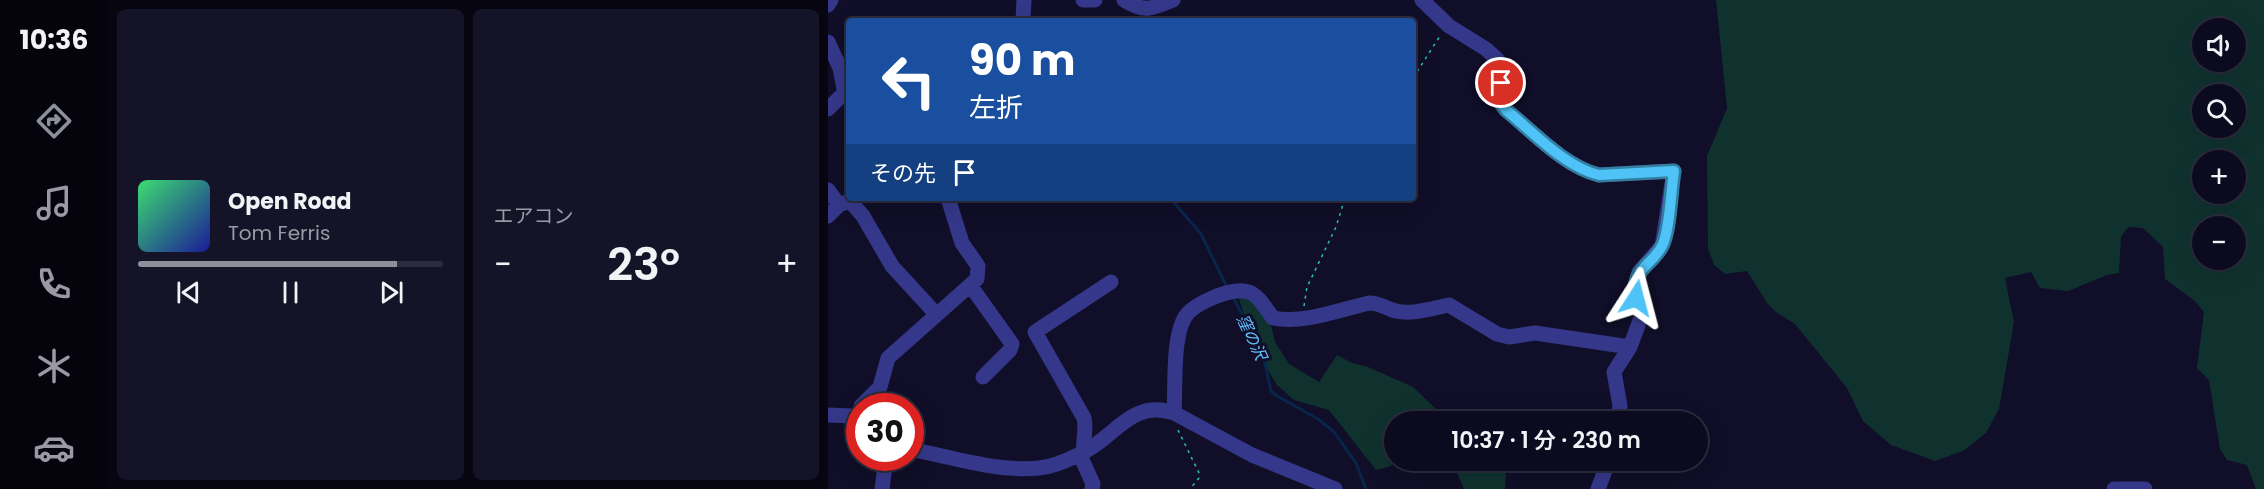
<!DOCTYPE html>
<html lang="ja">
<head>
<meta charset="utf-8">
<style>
  :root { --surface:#0c0a1e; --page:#151327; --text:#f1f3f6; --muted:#9a9aa4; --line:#2c2b3c; --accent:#8c9099 }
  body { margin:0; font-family:Poppins,"Noto Sans JP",sans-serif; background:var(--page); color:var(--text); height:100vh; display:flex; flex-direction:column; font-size:22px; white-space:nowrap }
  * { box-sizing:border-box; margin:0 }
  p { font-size:20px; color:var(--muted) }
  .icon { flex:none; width:33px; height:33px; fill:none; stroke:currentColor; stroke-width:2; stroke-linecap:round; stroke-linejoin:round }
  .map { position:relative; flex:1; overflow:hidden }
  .sheet { display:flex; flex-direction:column; gap:9px; padding:9px; background:#070610; width:720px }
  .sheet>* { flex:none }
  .top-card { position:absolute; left:18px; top:18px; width:570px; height:183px; border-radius:6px; box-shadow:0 6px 24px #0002,0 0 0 2px var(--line); background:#1a4fa0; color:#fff; overflow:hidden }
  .fabs { position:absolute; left:1364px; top:18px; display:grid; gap:12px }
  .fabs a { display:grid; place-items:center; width:54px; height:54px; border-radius:50%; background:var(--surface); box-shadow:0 6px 24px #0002,0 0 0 2px var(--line); font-size:30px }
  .speed { position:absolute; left:18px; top:393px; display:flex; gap:12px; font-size:30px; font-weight:700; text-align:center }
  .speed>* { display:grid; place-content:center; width:78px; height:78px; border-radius:50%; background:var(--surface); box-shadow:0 6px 24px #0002,0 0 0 2px var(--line); line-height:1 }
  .speed .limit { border:9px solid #d22; background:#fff; color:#111 }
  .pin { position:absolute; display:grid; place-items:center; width:51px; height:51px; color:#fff; margin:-26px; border:3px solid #fff; border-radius:50%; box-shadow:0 2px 6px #0007 }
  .me { position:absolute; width:66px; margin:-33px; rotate:9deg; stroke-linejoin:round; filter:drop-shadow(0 0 4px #0008) }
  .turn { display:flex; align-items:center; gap:21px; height:126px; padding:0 24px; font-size:27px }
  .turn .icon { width:78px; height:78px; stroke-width:2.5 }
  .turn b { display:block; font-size:42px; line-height:51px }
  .then { display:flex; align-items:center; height:57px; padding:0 24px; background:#0003; gap:12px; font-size:22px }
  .big { font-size:45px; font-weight:600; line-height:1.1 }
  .sheet .tile { flex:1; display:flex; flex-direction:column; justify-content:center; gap:9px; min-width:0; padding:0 21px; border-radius:9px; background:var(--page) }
  .song { display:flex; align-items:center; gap:18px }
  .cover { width:72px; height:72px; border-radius:9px; background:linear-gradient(135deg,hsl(140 70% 55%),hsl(240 70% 35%)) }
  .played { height:6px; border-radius:3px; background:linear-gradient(90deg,var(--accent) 85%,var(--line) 85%) }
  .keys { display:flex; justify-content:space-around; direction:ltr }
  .heat { display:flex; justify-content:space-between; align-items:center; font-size:33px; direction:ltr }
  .sheet .tiles { flex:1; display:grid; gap:9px; grid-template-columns:repeat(2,1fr) }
  .trip { position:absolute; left:556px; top:411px; width:324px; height:60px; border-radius:30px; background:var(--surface); box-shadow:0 6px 24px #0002,0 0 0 2px var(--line); font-weight:600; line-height:60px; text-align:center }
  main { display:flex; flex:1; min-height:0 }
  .menu { display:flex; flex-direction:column; width:108px; justify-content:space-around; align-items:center; background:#05040c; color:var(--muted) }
  .menu .icon { width:42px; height:42px }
  .menu .on { color:var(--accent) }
  .menu b { font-size:27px; color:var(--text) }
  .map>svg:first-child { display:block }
</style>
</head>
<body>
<main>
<nav class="menu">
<b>10:36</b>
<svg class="icon on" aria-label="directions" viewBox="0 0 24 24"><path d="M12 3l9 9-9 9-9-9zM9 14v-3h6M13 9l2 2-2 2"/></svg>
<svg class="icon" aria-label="music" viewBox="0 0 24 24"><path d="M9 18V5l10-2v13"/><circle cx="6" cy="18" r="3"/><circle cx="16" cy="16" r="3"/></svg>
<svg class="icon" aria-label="phone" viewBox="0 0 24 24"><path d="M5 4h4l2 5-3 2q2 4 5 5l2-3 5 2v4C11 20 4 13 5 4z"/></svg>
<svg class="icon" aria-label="climate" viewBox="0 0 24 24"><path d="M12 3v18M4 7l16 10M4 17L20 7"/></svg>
<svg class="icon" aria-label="car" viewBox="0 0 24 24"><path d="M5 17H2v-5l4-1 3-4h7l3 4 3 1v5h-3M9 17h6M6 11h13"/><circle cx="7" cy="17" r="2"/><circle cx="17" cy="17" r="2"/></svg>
</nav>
<section class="sheet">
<div class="tiles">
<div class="tile">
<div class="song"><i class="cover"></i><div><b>Open Road</b><p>Tom Ferris</p></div></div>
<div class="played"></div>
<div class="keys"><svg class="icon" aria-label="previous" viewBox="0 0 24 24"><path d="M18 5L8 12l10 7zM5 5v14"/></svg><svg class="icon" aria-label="pause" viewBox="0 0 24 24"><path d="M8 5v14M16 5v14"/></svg><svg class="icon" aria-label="next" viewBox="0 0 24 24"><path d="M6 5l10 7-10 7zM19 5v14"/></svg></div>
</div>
<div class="tile"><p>エアコン</p>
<div class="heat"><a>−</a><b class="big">23°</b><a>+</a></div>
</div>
</div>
</section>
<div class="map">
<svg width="1436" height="489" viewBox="0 0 1436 489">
  <rect width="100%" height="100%" fill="#100e28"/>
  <path fill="#10322f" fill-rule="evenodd" d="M888,0H1436V489H1428L1419,465L1399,460L1392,449L1381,380L1369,368L1376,312L1367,301L1337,279L1335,247L1315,228L1300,227L1293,237L1291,273L1279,275L1240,291L1212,288L1203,272L1177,278L1186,322L1171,409L1158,433L1135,451L1107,461L1063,445L1035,421L1019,388L967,324L949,313L939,303L919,271L897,274L886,265L880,248L879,156L899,108ZM1374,28H1407V62H1374ZM1374,94H1407V128H1374ZM1374,160H1407V194H1374ZM1374,226H1407V260H1374Z
    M414,290L442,321L447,342L461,364L491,382L509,355L524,363L540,367L585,387L611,412L633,421L567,422V457L563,466L548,470L501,410L466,400L449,385L428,351L409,293Z
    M619,461H675L678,465L677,489H636L626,466Z"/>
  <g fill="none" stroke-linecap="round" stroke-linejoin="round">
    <path stroke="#08264c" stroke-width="3" d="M342,198L373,234L399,287
      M404,295L435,355L443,391L449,396L490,419L506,432L528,463L538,489"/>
    <path stroke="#26c1ad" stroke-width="1.5" stroke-dasharray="3 4.5" stroke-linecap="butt" d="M585,78L612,36
      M476,306L479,287L508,227L517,198
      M350,430L371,473V478L362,489"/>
    <path stroke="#35388a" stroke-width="15" d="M255,0H267
      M296,0C316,13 324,9 345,0
      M594,0L621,26L658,49L669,59L676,77C669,90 668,99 678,110C705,132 737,167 771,175L846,171L834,246L811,272L807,288L815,312L802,347L786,372L792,406L789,422
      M0,5L3,0
      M195,21L196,0
      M0,42L12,68L17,94
      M0,109L12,97L21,93
      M0,190L11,205
      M0,216L11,205L22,201L35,216L64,266L108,314
      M142,285L184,344L182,350L155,377
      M33,406L52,387L60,358L149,279L150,266L134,243L120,198
      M346,413C348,389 343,329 361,312C369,304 387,296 398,293C426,285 430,298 445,318C476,324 511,310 541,303C554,303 557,309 568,311C585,315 605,308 621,305L669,334L681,337L707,333L802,347
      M0,415L24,416L32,421
      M82,449C123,457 168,472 211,468C224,467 238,461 250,455C286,440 302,398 346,413L424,455L507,489
      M256,453C254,441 259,431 256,418L207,332L283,282
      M252,455L265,484L264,489
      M54,489L58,458
      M770,489L781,460
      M1286,489H1317"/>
  </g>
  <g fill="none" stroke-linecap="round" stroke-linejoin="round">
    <defs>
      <path id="route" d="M673,83C669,95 670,101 678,110C705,132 737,167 771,175L846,171C843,189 842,231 834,246C823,267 803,268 808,298"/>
    </defs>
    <use href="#route" stroke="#337fa1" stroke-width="15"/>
    <use href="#route" stroke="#4fc3f7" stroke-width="10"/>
  </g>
  <g text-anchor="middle" stroke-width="6" stroke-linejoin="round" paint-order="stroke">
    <g font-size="16" font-style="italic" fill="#62c1ff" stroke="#100e28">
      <text transform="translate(424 337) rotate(65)" y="6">窪の沢</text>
    </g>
  </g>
</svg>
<div class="fabs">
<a><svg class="icon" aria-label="sound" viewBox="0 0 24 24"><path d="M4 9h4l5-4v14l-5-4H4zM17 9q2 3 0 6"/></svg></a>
<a><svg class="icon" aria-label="search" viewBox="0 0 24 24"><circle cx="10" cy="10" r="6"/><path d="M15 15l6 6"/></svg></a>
<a>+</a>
<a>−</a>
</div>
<div class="speed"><div class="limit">30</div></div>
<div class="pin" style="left:673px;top:83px;background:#d93025"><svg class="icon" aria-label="arrive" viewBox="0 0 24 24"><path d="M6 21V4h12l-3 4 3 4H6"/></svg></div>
<svg class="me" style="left:808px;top:298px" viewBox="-20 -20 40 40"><path d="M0-17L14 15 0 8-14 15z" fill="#4fc3f7" stroke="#fff" stroke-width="4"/></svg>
<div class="trip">10:37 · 1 分 · 230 m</div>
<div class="top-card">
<div class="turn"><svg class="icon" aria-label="left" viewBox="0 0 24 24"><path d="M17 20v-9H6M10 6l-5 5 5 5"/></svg><div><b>90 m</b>左折</div></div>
<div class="then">その先<svg class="icon" aria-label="arrive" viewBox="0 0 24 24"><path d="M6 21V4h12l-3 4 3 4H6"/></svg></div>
</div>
</div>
</main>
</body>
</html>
